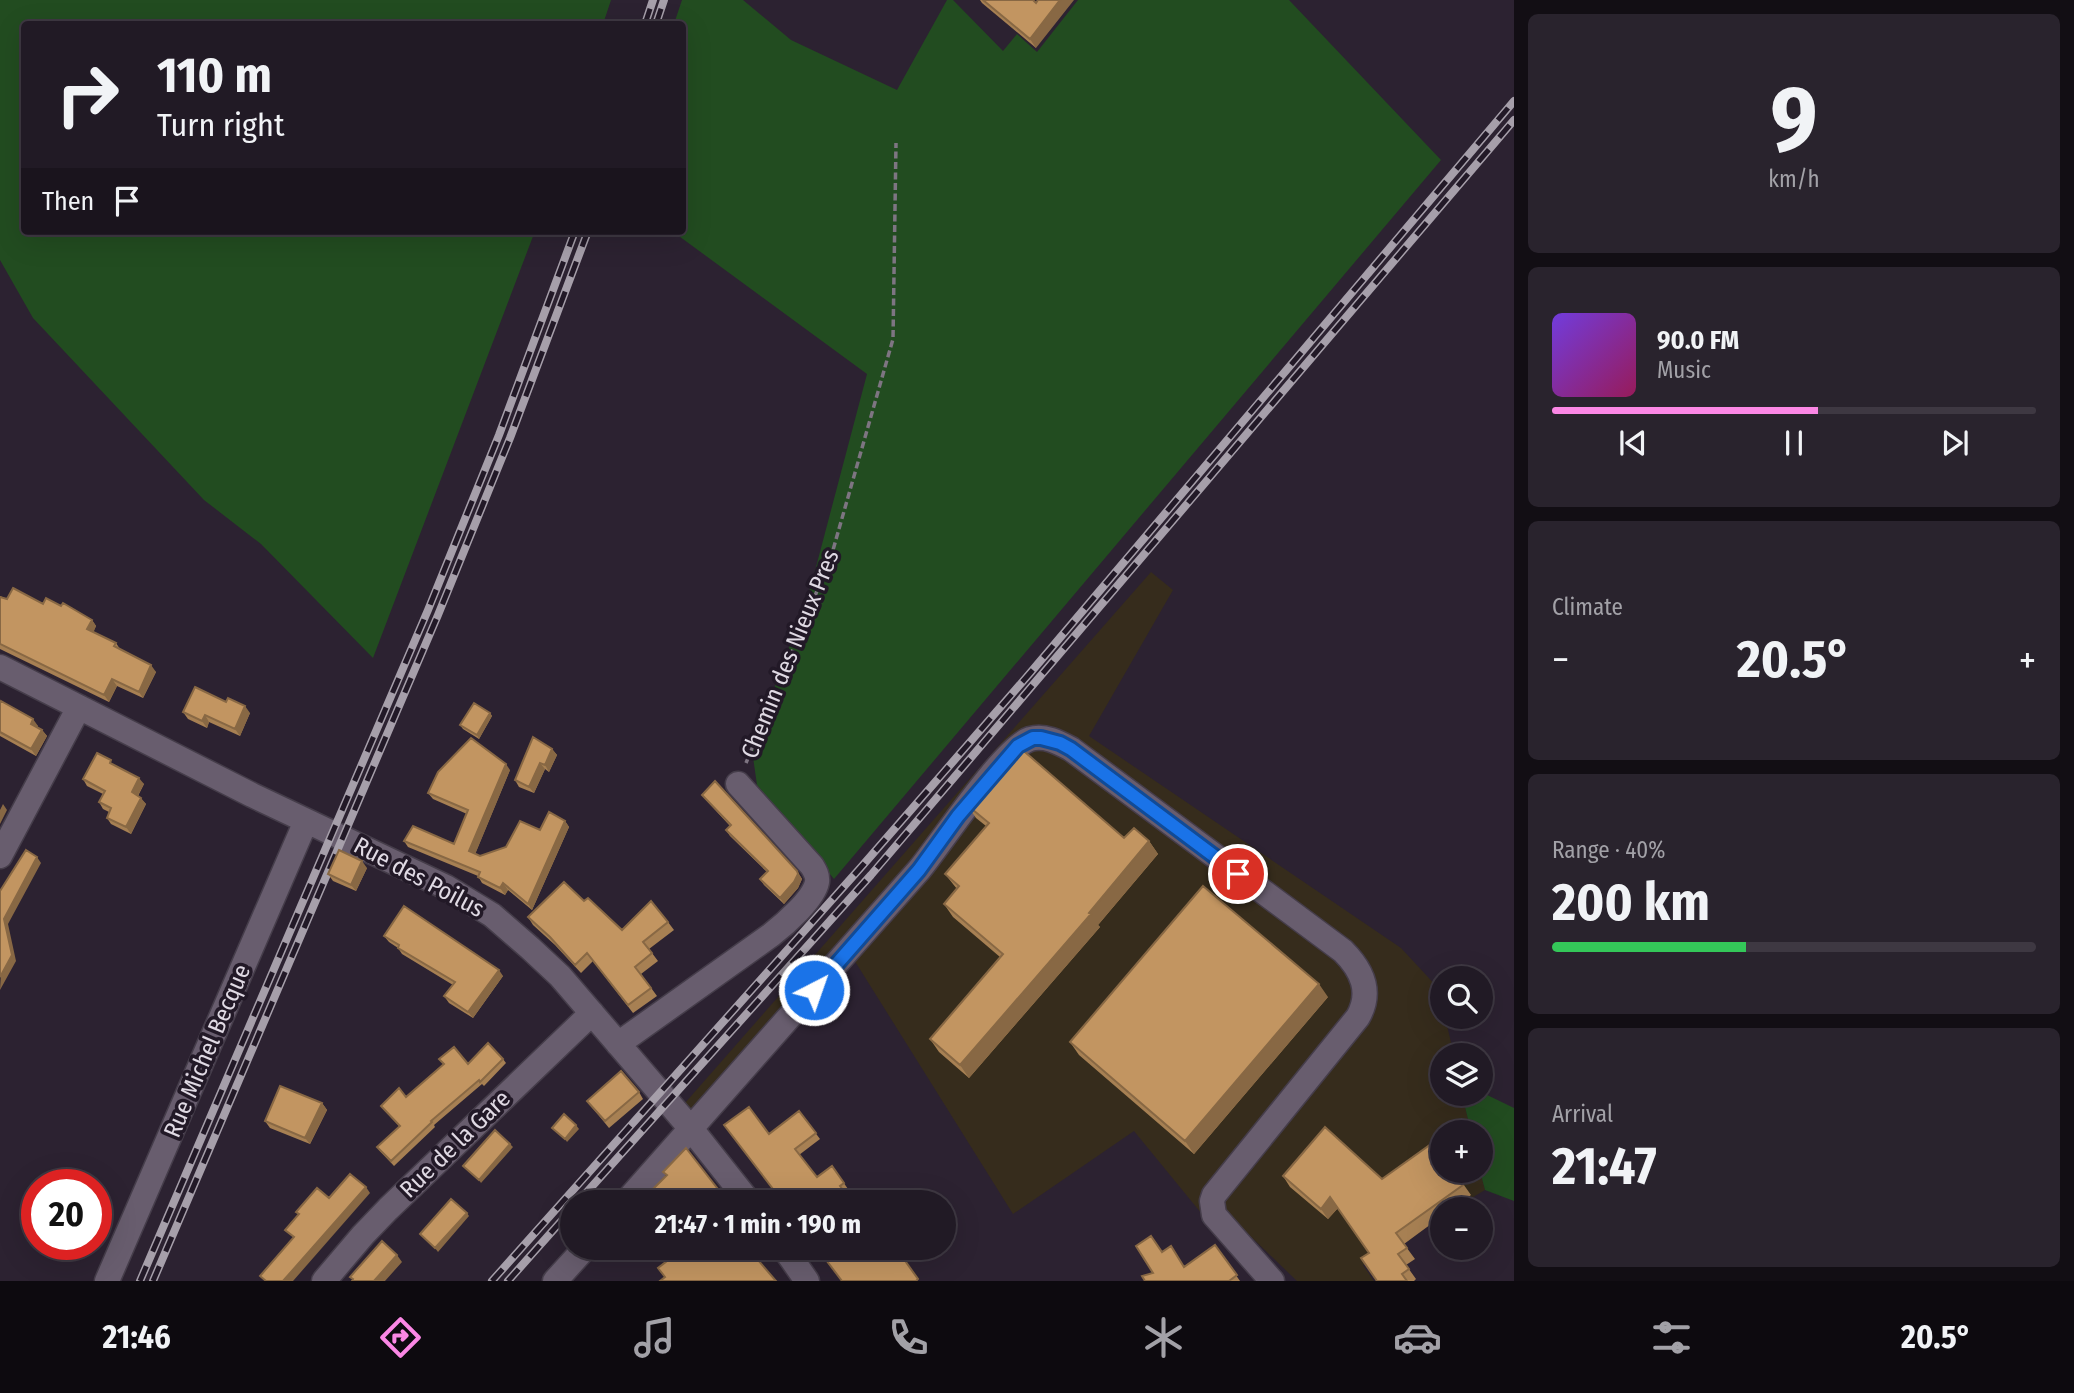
<!DOCTYPE html>
<html lang="en">
<head>
<meta charset="utf-8">
<style>
  :root { --surface:#211a25; --page:#29232d; --text:#f1f3f6; --muted:#a2a1a7; --line:#3e3842; --accent:#fb87e5 }
  body { margin:0; font-family:"Fira Sans Condensed",sans-serif; background:var(--page); color:var(--text); height:100vh; display:flex; flex-direction:column; font-size:26px; white-space:nowrap }
  * { box-sizing:border-box; margin:0 }
  p { font-size:23px; color:var(--muted) }
  .icon { flex:none; width:38px; height:38px; fill:none; stroke:currentColor; stroke-width:2; stroke-linecap:round; stroke-linejoin:round }
  .map { position:relative; flex:1; overflow:hidden }
  .side { display:flex; flex-direction:column; gap:14px; padding:14px; background:#120e14; width:560px }
  .side>* { flex:none }
  .top-card { position:absolute; left:21px; top:21px; width:665px; height:214px; border-radius:7px; box-shadow:0 7px 28px #0002,0 0 0 2px var(--line); background:#211a25; color:var(--text); overflow:hidden }
  .tools { position:absolute; left:1430px; top:966px; display:grid; gap:14px }
  .tools a { display:grid; place-items:center; width:63px; height:63px; border-radius:50%; background:var(--surface); box-shadow:0 7px 28px #0002,0 0 0 2px var(--line); font-size:35px }
  .speed { position:absolute; left:21px; top:1169px; display:flex; gap:14px; font-size:35px; font-weight:700; text-align:center }
  .speed>* { display:grid; place-content:center; width:91px; height:91px; border-radius:50%; background:var(--surface); box-shadow:0 7px 28px #0002,0 0 0 2px var(--line); line-height:1 }
  .speed .limit { border:10px solid #d22; background:#fff; color:#111 }
  .pin { position:absolute; display:grid; place-items:center; width:60px; height:60px; color:#fff; margin:-30px; border:4px solid #fff; border-radius:50%; box-shadow:0 2px 7px #0007 }
  .me { position:absolute; width:77px; margin:-38px; rotate:41deg; stroke-linejoin:round; filter:drop-shadow(0 0 5px #0008) }
  .turn { display:flex; align-items:center; gap:24px; height:147px; padding:0 21px; font-size:32px }
  .turn .icon { width:91px; height:91px; stroke-width:2.5 }
  .turn b { display:block; font-size:49px; line-height:60px }
  .then { display:flex; align-items:center; height:66px; padding:0 21px; background:#0003; gap:14px; font-size:26px }
  .big { font-size:52px; font-weight:700; line-height:1.1 }
  .side .tile { flex:1; display:flex; flex-direction:column; justify-content:center; gap:10px; min-width:0; padding:0 24px; border-radius:10px; background:var(--page) }
  .side .dial { align-items:center; gap:0 }
  .dial b { font-size:91px; line-height:1 }
  .song { display:flex; align-items:center; gap:21px }
  .cover { width:84px; height:84px; border-radius:10px; background:linear-gradient(135deg,hsl(260 70% 55%),hsl(330 70% 35%)) }
  .played { height:7px; border-radius:4px; background:linear-gradient(90deg,var(--accent) 55%,var(--line) 55%) }
  .keys { display:flex; justify-content:space-around; direction:ltr }
  .heat { display:flex; justify-content:space-between; align-items:center; font-size:38px; direction:ltr }
  .charge { height:10px; border-radius:5px; background:linear-gradient(90deg,#34c759 40%,var(--line) 0) }
  .trip { position:absolute; left:560px; top:1190px; width:396px; height:70px; border-radius:35px; background:var(--surface); box-shadow:0 7px 28px #0002,0 0 0 2px var(--line); font-weight:700; line-height:70px; text-align:center }
  .tab-bar { display:flex; height:112px; justify-content:space-around; align-items:center; background:#0d0a0f; color:var(--muted) }
  .tab-bar .icon { width:49px; height:49px }
  .tab-bar .current { color:var(--accent) }
  .tab-bar b { font-size:32px; color:var(--text) }
  main { display:flex; flex:1; min-height:0 }
  .map>svg:first-child { display:block }
</style>
</head>
<body>
<main>
<div class="map">
<svg width="1514" height="1281" viewBox="0 0 1514 1281">
  <rect width="100%" height="100%" fill="#2c2231"/>
  <path fill="#362c1c" d="M1151,572L1173,590L1089,736L1401,948L1440,990L1442,1017H1445L1454,1055H1442V1094H1462L1471,1132H1442V1171H1480L1485,1190L1453,1209H1442V1216L1363,1265L1374,1281H1297L1241,1227L1206,1219L1134,1131L1013,1214L856,963L841,946L693,1110L685,1103Z"/>
  <path fill="#224c20" d="M0,0H611L603,24H24V231H535L373,658L261,544L204,500L33,318L0,260Z
    M682,0H743L791,40L897,90L947,0H953L1003,51L1017,34L1037,52L1078,0H1289L1441,160L834,879L757,785L752,750L811,586L867,374L672,231H682V24H674Z
    M1481,1092L1514,1108V1201L1485,1190L1480,1171V1132H1471L1462,1094H1480Z"/>
  <g fill="none" stroke-linecap="round" stroke-linejoin="round">
    <defs>
      <path id="minor" d="M0,667L252,795L446,887L492,915L530,948L560,976L692,1130L749,1202
        M0,856L79,707
        M618,1044L771,935C784,925 814,899 817,882C818,876 815,871 812,866L738,784
        M626,1202L919,870C940,845 1004,747 1030,739C1045,735 1058,742 1071,749L1343,951C1362,970 1372,992 1358,1017L1214,1195L1212,1201L1214,1215L1272,1281
        M784,1248L807,1281
        M107,1281L306,821
        M324,1281L363,1235L388,1209L592,1013
        M555,1281L585,1248"/>
    </defs>
    <use href="#minor" stroke="#453d4a" stroke-width="27"/>
    <path stroke="#7e7582" stroke-width="3.5" stroke-dasharray="7 3.5" stroke-linecap="butt" d="M746,763L831,557L893,339L896,143"/>
    <use href="#minor" stroke="#685d6e" stroke-width="24"/>
    <defs>
      <path id="rail" d="M645,24L653,0
        M656,24L664,0
        M578,1202L871,875L1514,120
        M140,1281L428,610L499,435L575,231
        M153,1281L438,615L510,438L588,231
        M492,1281L863,865L1031,672L1514,101
        M508,1281L572,1209"/>
    </defs>
    <use href="#rail" stroke="#a69faa" stroke-width="8"/>
    <use href="#rail" stroke="#221927" stroke-width="5" stroke-dasharray="16" stroke-linecap="butt"/>
  </g>
  <path fill="#a78053" d="M980,0H1033L1036,48L982,3Z
    M0,596L7,599L61,606L92,620L96,626L93,632L116,643L120,649L156,672L143,698L117,686L109,702L0,649Z
    M0,703L38,726L37,727L42,730L47,736L36,756L0,736Z
    M183,712L250,713L240,736L209,722L207,728L188,719Z
    M490,713L492,716L479,739L463,729L460,725Z
    M552,749L557,755L549,772L545,769L534,793L519,787L515,780Z
    M114,765L144,784L138,796L146,804L131,834L111,824L107,818L109,812L103,809L99,802L103,794L87,786L83,779Z
    M510,770L475,854L480,856L506,847L540,830L565,821L569,827L532,910L508,890L505,895L482,883L478,876L408,847L404,841L454,844L467,814L433,799L428,793Z
    M702,795L797,871L802,879L798,888L784,904L764,885L760,879L767,872L730,836L726,830L730,826L706,800Z
    M967,805L1124,838L1149,841L1158,854L1098,925L1100,927L969,1078L939,1052L930,1039L1000,957L953,917L944,904L957,889L945,874L986,826L976,818Z
    M367,868L356,891L333,881L328,874Z
    M584,901L622,930L668,922L674,930L649,949L658,961L641,974L657,996L633,1013L593,961L581,973L555,945L533,925L528,917Z
    M384,936L503,976L473,1018L449,1003L444,996L453,985L402,954L398,948L389,942Z
    M1328,997L1194,1154L1079,1055L1070,1042Z
    M503,1059L506,1063L484,1086L482,1084L434,1125L435,1127L394,1166L380,1151L377,1147L400,1127L381,1106L406,1097L468,1064Z
    M639,1092L643,1099L609,1128L587,1101Z
    M322,1103L327,1110L310,1144L270,1128L265,1121Z
    M799,1111L820,1139L799,1155L817,1177L832,1166L848,1189L844,1192L782,1202L769,1134Z
    M1454,1171L1471,1195L1452,1209H1442V1216L1404,1244L1415,1259L1406,1265L1416,1279L1414,1281H1377L1369,1253L1338,1208L1328,1219L1290,1187L1283,1176L1382,1179Z
    M1215,1245L1240,1281H1145L1153,1273L1162,1252L1185,1266Z
    M684,1248H763L765,1250L756,1257L665,1277Z"/>
  <path fill="#886844" d="M1060,0H1074L1036,48L1030,39Z
    M92,620L96,626L92,636L87,629Z
    M151,665L156,672L143,698L139,692Z
    M112,679L117,686L109,702L104,695Z
    M245,706L250,713L240,736L235,729Z
    M490,713L492,716L479,739L477,735Z
    M205,715L209,722L207,728L202,721Z
    M33,719L38,726L36,730L31,724Z
    M42,730L47,736L36,756L31,749Z
    M552,749L557,755L549,772L545,765Z
    M540,763L545,769L534,793L529,787Z
    M506,764L510,770L474,857L469,851Z
    M139,778L144,784L136,799L132,792Z
    M141,798L146,804L131,834L126,827Z
    M3,804L7,810L0,824V810Z
    M565,821L569,827L532,910L528,904Z
    M1149,841L1158,854L1098,925L1100,927L969,1078L960,1065Z
    M37,857L41,863L8,924L16,961L0,990L4,919Z
    M362,861L367,868L356,891L351,885Z
    M797,871L802,879L798,888L784,904L780,898Z
    M503,883L508,890L505,895L500,888Z
    M499,970L503,976L473,1018L468,1012Z
    M1319,984L1328,997L1194,1154L1185,1141Z
    M322,1103L327,1110L310,1144L305,1138Z
    M576,1125L579,1129L567,1142L565,1139Z
    M510,1144L513,1147L481,1183L479,1180Z
    M366,1187L370,1193L293,1281H283Z
    M1330,1197L1338,1208L1328,1219L1321,1209Z
    M467,1213L469,1216L438,1252L435,1248Z
    M397,1255L402,1262L385,1281H374Z"/>
  <path fill="#c29561" stroke="#886844" stroke-width="2" d="M983,0H1033L1036,3L1038,0H1060L1030,39Z
    M13,588L43,604L46,598L61,606L63,603L92,620L87,629L116,643L114,646L151,665L139,692L112,679L104,695L0,644V597L7,599Z
    M195,687L226,702L228,698L245,706L235,729L205,715L202,721L183,712Z
    M1,701L33,719L31,724L42,730L31,749L0,732V703Z
    M474,703L490,713L477,735L460,725Z
    M533,737L552,749L545,765L540,763L529,787L515,780Z
    M471,738L506,764L469,851L480,856L506,847L520,821L540,830L549,812L565,821L528,904L503,883L500,888L478,877L480,872L404,841L413,826L454,844L468,810L428,793L438,772Z
    M1018,746L1124,838L1134,828L1149,841L1089,913L1091,914L960,1065L930,1039L1003,954L944,904L959,886L945,874L989,823L967,805L991,774Z
    M97,753L111,760L110,763L139,778L132,792L141,798L126,827L107,818L111,808L99,802L105,791L83,779Z
    M715,781L797,871L798,874L794,882L780,898L760,879L768,871L726,830L731,825L702,795Z
    M26,850L37,857L4,919L12,955L0,977V891Z
    M339,850L362,861L351,885L328,874Z
    M564,882L584,901L588,898L622,930L651,901L668,922L643,942L652,953L635,967L651,988L628,1005L587,953L575,965L550,937L528,917Z
    M1203,886L1319,984L1185,1141L1070,1042Z
    M404,906L499,970L468,1012L444,996L455,982L398,948L399,945L384,936Z
    M488,1043L503,1059L480,1082L479,1080L431,1121L432,1122L391,1161L377,1147L400,1126L381,1106L399,1088L406,1097L444,1064L439,1059L454,1047L468,1064Z
    M621,1071L639,1092L605,1121L587,1101Z
    M280,1086L322,1103L305,1138L265,1121Z
    M749,1107L769,1134L799,1111L816,1133L795,1149L817,1177L832,1166L844,1183L840,1186L852,1202H783L724,1125Z
    M564,1114L576,1125L565,1139L552,1128Z
    M1325,1127L1382,1179L1434,1142L1442,1154V1171H1454L1463,1185L1396,1233L1407,1248L1398,1254L1409,1269L1402,1274L1407,1281H1377L1361,1258L1369,1253L1330,1197L1321,1209L1283,1176Z
    M495,1130L510,1144L479,1180L463,1166Z
    M686,1148L728,1202H640L667,1175L663,1172Z
    M350,1174L366,1187L283,1281H266L260,1276L294,1237L285,1230L299,1214L296,1212L317,1188L329,1198Z
    M451,1199L467,1213L435,1248L420,1234Z
    M1151,1236L1162,1252L1171,1246L1184,1267L1215,1245L1237,1275L1229,1281H1145L1142,1276L1153,1273L1136,1246Z
    M382,1241L397,1255L374,1281H352L353,1279L350,1277Z
    M684,1248H756L751,1252L776,1281H660L665,1277L658,1268Z
    M817,1248H896L918,1279L916,1281H842Z"/>
  <g fill="none" stroke-linecap="round" stroke-linejoin="round">
    <defs>
      <path id="route" d="M814,990L919,870L958,816L1018,746L1033,738H1041L1060,743L1071,749L1238,874"/>
    </defs>
    <use href="#route" stroke="#114b97" stroke-width="18"/>
    <use href="#route" stroke="#1a73e8" stroke-width="12"/>
  </g>
  <g text-anchor="middle" stroke-width="7" stroke-linejoin="round" paint-order="stroke">
    <g font-size="24" fill="#e0dae4" stroke="#221927">
      <text transform="translate(790 654) rotate(-68)" y="8">Chemin des Nieux Pres</text>
      <text transform="translate(419 877) rotate(28)" y="8">Rue des Poilus</text>
      <text transform="translate(207 1051) rotate(-67)" y="8">Rue Michel Becque</text>
      <text transform="translate(455 1144) rotate(-44)" y="8">Rue de la Gare</text>
    </g>
  </g>
</svg>
<div class="tools">
<a><svg class="icon" aria-label="search" viewBox="0 0 24 24"><circle cx="10" cy="10" r="6"/><path d="M15 15l6 6"/></svg></a>
<a><svg class="icon" aria-label="layers" viewBox="0 0 24 24"><path d="M12 4l9 5-9 5-9-5zM3 14l9 5 9-5"/></svg></a>
<a>+</a>
<a>−</a>
</div>
<div class="speed"><div class="limit">20</div></div>
<div class="pin" style="left:1238px;top:874px;background:#d93025"><svg class="icon" aria-label="arrive" viewBox="0 0 24 24"><path d="M6 21V4h12l-3 4 3 4H6"/></svg></div>
<svg class="me" style="left:814px;top:990px" viewBox="-20 -20 40 40"><circle r="17" fill="#1a73e8" stroke="#fff" stroke-width="3"/><path d="M0-11L8 9 0 5-8 9z" fill="#fff"/></svg>
<div class="trip">21:47 · 1 min · 190 m</div>
<div class="top-card">
<div class="turn"><svg class="icon" aria-label="right" viewBox="0 0 24 24"><path d="M7 20v-9h11M14 6l5 5-5 5"/></svg><div><b>110 m</b>Turn right</div></div>
<div class="then">Then<svg class="icon" aria-label="arrive" viewBox="0 0 24 24"><path d="M6 21V4h12l-3 4 3 4H6"/></svg></div>
</div>
</div>
<section class="side">
<div class="tile dial"><b>9</b><p>km/h</p></div>
<div class="tile">
<div class="song"><i class="cover"></i><div><b>90.0 FM</b><p>Music</p></div></div>
<div class="played"></div>
<div class="keys"><svg class="icon" aria-label="previous" viewBox="0 0 24 24"><path d="M18 5L8 12l10 7zM5 5v14"/></svg><svg class="icon" aria-label="pause" viewBox="0 0 24 24"><path d="M8 5v14M16 5v14"/></svg><svg class="icon" aria-label="next" viewBox="0 0 24 24"><path d="M6 5l10 7-10 7zM19 5v14"/></svg></div>
</div>
<div class="tile"><p>Climate</p>
<div class="heat"><a>−</a><b class="big">20.5°</b><a>+</a></div>
</div>
<div class="tile"><p>Range · 40%</p><b class="big">200 km</b><div class="charge"></div></div>
<div class="tile"><p>Arrival</p><b class="big">21:47</b></div>
</section>
</main>
<nav class="tab-bar">
<b>21:46</b>
<svg class="icon current" aria-label="directions" viewBox="0 0 24 24"><path d="M12 3l9 9-9 9-9-9zM9 14v-3h6M13 9l2 2-2 2"/></svg>
<svg class="icon" aria-label="music" viewBox="0 0 24 24"><path d="M9 18V5l10-2v13"/><circle cx="6" cy="18" r="3"/><circle cx="16" cy="16" r="3"/></svg>
<svg class="icon" aria-label="phone" viewBox="0 0 24 24"><path d="M5 4h4l2 5-3 2q2 4 5 5l2-3 5 2v4C11 20 4 13 5 4z"/></svg>
<svg class="icon" aria-label="climate" viewBox="0 0 24 24"><path d="M12 3v18M4 7l16 10M4 17L20 7"/></svg>
<svg class="icon" aria-label="car" viewBox="0 0 24 24"><path d="M5 17H2v-5l4-1 3-4h7l3 4 3 1v5h-3M9 17h6M6 11h13"/><circle cx="7" cy="17" r="2"/><circle cx="17" cy="17" r="2"/></svg>
<svg class="icon" aria-label="filters" viewBox="0 0 24 24"><path d="M4 7h16M4 17h16"/><circle cx="9" cy="7" r="2"/><circle cx="15" cy="17" r="2"/></svg>
<b>20.5°</b>
</nav>
</body>
</html>
